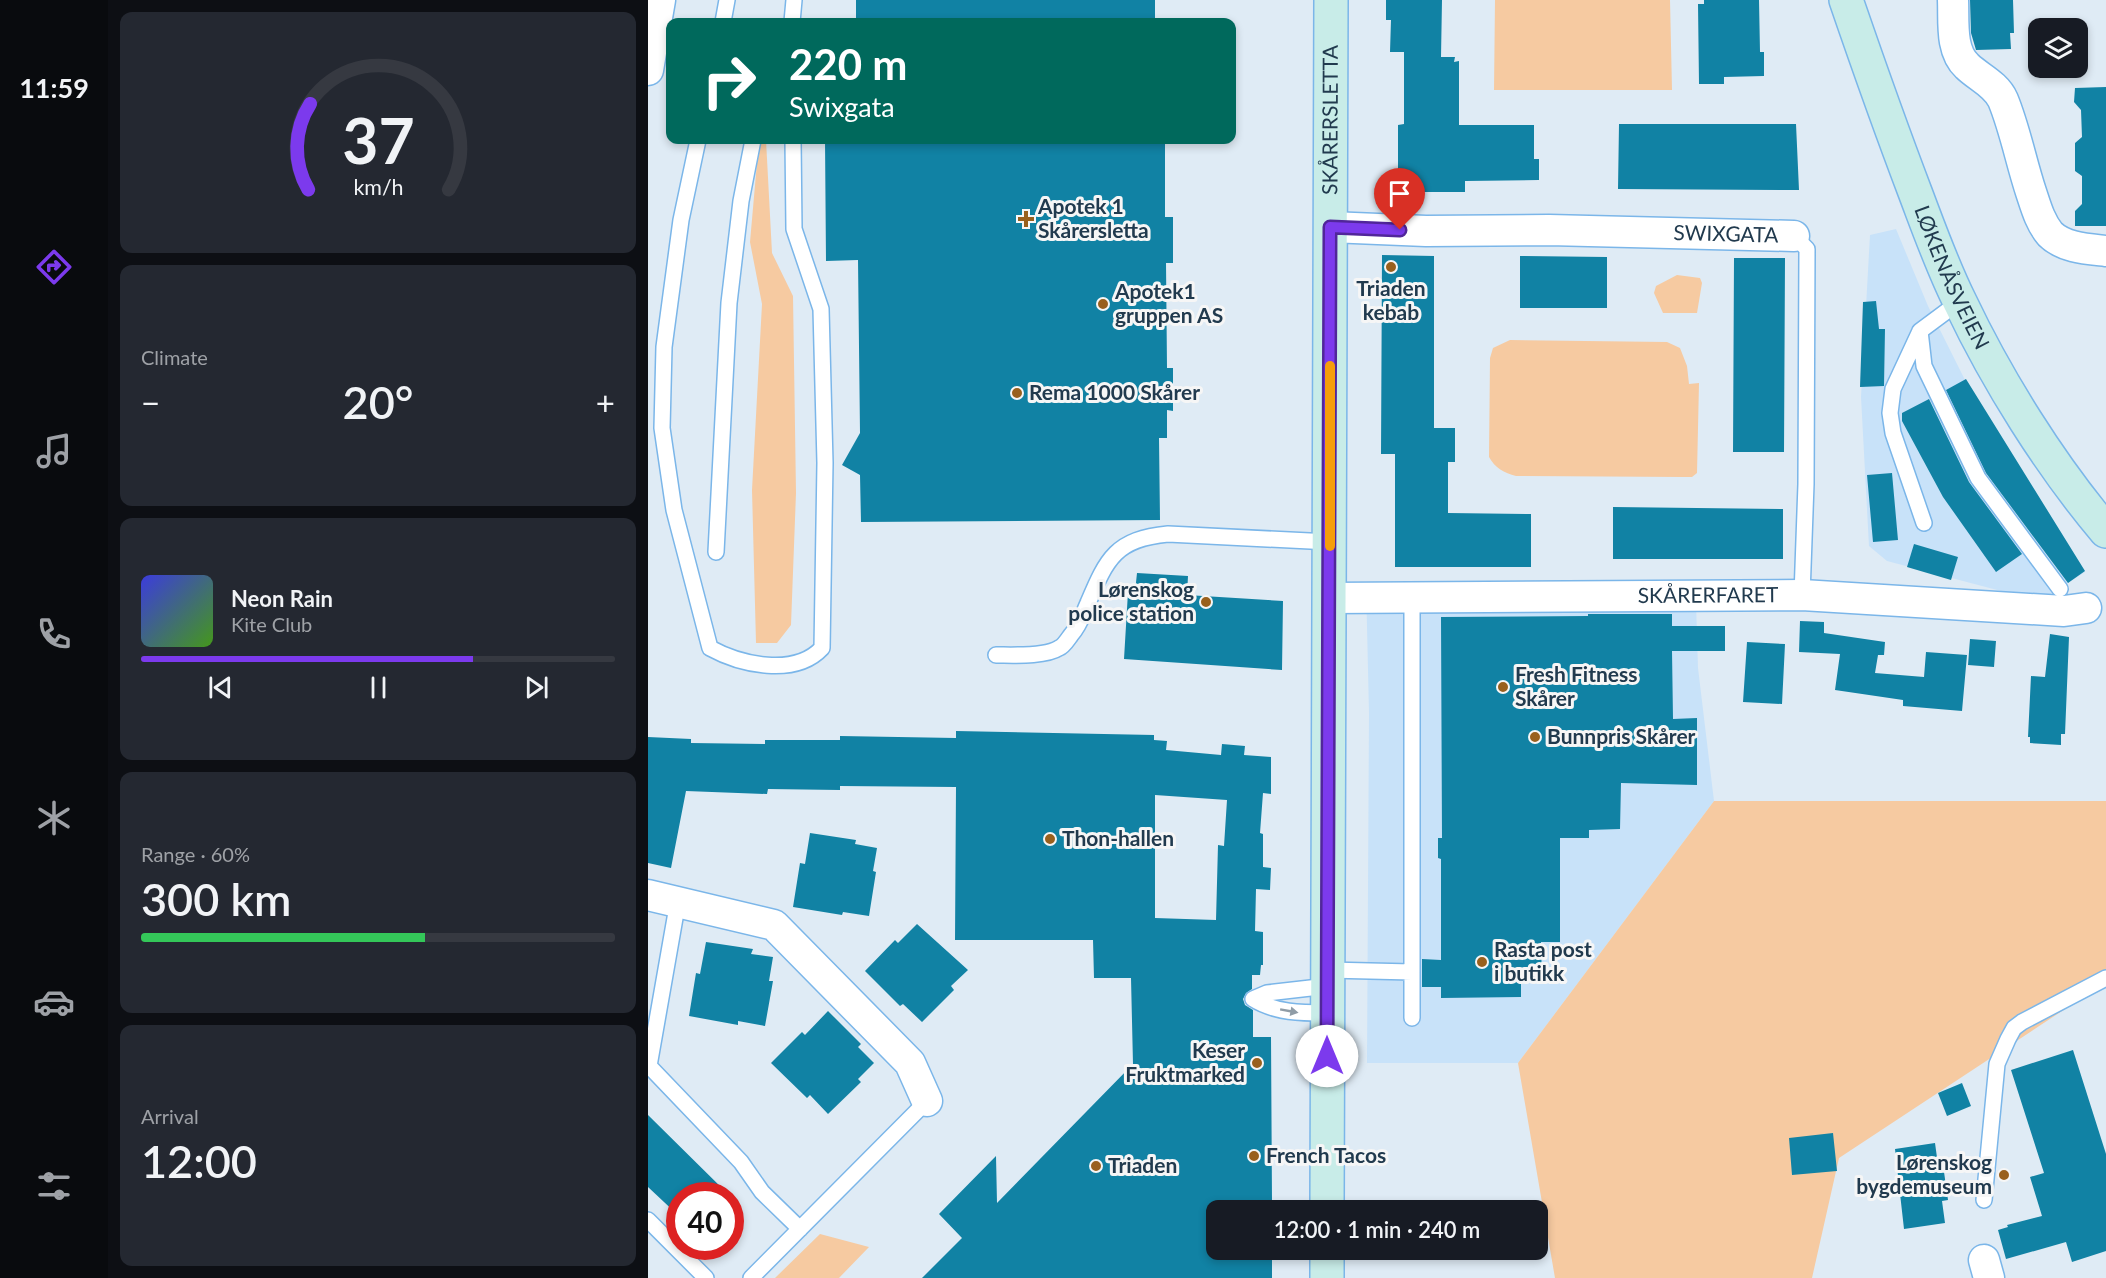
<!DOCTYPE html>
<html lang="en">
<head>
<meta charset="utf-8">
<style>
  :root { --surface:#171b24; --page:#242831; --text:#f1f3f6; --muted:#9ea1a6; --line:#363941; --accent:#7c3aed }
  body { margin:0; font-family:Lato,sans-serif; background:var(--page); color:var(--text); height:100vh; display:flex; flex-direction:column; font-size:22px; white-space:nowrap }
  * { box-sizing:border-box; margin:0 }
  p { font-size:20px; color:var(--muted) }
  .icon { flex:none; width:33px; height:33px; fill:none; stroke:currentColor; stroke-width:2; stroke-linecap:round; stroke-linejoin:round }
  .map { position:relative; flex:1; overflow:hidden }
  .details { display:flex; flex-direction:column; gap:12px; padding:12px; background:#0d0f14; width:540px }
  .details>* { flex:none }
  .hud { position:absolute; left:18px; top:18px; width:570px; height:126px; border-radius:12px; box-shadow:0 3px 9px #0003; background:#00695c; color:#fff; overflow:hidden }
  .controls { position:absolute; left:1380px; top:18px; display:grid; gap:12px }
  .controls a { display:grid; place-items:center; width:60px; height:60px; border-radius:12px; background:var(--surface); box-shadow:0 3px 9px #0003; font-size:30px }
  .speed { position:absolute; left:18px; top:1182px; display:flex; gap:12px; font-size:30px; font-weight:700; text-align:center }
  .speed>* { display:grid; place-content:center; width:78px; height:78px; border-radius:50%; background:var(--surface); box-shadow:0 3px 9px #0003; line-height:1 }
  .speed .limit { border:9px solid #d22; background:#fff; color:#111 }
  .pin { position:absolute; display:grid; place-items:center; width:51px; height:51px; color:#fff; margin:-62px -26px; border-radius:50% 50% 50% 0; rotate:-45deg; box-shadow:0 0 6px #0007 }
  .pin .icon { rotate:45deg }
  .me { position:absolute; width:66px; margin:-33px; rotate:0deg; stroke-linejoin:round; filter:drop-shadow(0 0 4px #0008) }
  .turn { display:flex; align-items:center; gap:21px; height:126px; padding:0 24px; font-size:27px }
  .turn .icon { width:78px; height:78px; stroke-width:2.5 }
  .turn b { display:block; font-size:42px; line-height:51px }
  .big { font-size:45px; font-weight:600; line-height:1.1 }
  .details .card { flex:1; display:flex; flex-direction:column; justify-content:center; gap:9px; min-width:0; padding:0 21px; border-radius:12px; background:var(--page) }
  .details .dial { align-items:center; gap:0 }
  .dial svg { height:156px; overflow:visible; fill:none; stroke:var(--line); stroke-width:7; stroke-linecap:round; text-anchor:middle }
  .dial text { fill:var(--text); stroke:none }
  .song { display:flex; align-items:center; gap:18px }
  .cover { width:72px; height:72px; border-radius:9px; background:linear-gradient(135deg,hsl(240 70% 55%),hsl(100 70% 35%)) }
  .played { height:6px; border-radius:3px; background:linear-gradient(90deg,var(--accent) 70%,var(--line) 70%) }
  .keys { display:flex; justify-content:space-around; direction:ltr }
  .heat { display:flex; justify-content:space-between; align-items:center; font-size:33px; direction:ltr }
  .charge { height:9px; border-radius:4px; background:linear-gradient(90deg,#34c759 60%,var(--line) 0) }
  .trip { position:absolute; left:558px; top:1200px; width:342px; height:60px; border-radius:12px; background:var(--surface); box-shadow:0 3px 9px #0003; font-weight:600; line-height:60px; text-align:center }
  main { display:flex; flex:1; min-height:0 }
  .dock { display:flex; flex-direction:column; width:108px; justify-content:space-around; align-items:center; background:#090b0e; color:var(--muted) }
  .dock .icon { width:42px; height:42px }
  .dock .selected { color:var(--accent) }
  .dock b { font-size:27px; color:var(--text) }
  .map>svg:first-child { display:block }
</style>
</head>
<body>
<main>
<nav class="dock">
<b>11:59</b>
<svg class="icon selected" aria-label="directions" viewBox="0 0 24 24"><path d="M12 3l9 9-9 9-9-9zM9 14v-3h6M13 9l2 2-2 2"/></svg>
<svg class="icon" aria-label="music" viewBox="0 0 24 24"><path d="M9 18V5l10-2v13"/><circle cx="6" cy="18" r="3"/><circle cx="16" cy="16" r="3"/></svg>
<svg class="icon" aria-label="phone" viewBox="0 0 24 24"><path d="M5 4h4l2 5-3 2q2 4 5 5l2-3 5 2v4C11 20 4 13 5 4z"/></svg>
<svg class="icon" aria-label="climate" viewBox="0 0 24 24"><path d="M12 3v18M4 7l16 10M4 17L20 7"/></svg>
<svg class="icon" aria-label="car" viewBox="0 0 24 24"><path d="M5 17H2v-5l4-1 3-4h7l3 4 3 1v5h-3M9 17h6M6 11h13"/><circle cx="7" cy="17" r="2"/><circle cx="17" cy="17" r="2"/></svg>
<svg class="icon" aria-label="filters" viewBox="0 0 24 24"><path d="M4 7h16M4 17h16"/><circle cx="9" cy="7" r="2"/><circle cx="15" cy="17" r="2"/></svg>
</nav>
<section class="details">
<div class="card dial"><svg viewBox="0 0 100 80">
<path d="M14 69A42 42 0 1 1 86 69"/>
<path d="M14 69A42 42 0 0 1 15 25" stroke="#7c3aed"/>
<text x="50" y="56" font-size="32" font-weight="700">37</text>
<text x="50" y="72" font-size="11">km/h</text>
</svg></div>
<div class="card"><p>Climate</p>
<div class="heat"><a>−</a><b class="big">20°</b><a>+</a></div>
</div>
<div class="card">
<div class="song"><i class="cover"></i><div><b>Neon Rain</b><p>Kite Club</p></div></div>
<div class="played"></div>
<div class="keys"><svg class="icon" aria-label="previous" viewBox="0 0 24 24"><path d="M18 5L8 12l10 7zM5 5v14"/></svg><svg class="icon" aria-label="pause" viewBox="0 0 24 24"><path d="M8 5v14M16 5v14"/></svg><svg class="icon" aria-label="next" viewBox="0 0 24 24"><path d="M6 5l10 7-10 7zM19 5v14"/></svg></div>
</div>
<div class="card"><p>Range · 60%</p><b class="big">300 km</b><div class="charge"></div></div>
<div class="card"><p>Arrival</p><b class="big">12:00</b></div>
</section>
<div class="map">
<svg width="1458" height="1278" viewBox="0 0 1458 1278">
  <rect width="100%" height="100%" fill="#dfebf5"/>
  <path fill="#c8e2f9" d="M1248,229L1280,306L1317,380L1364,464L1437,572L1398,597H1378L1353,591L1239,561L1221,546L1213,397L1222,235Z
    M877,581L1048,602L1050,668L1066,801L870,1063H719L721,713L718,583Z"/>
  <path fill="#f6caa1" d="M847,0H1022L1024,90H846Z
    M111,140H118L124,253L145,296L148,493L143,625L129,643H108L104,490L114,304L102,242Z
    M1029,275L1052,278L1054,283L1049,313H1015L1006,293L1008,286Z
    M862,340L1019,342L1032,348L1039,366L1041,384L1051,383L1049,473L1044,477H1035L868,476C856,473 847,468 841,457L842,358L845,348Z
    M1066,801H1458V982L1191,1158L1164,1278H907L870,1063Z
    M172,1234L221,1247L191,1278H127Z"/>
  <path fill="#1182a4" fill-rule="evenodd" d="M208,0H507V22H208Z
    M738,0H794L793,57H807L806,62L811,61V125H886V159H891V180L817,181V192H750V125L756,124V52H742L743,20H738Z
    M1056,0H1111L1112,52H1116V76L1076,77V84H1051L1050,4H1056Z
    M1322,0H1365L1366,33H1362L1363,49L1328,50L1323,33Z
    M1458,87V226H1427V211L1434,204V176L1427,171V143L1434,137L1433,110L1426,102L1427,88Z
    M971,124H1148L1151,190L970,189Z
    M177,140H517V217H525V263H518L519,368H525V411L519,410V438H511L512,520L213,522L212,475L194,465L212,433L210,260L178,261Z
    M734,255L786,256V428H807V462H800V513L883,514V567H747V454H733Z
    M872,256L959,257V308H872Z
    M1086,258H1137L1136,452H1085Z
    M1228,301L1231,329H1237L1236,386L1212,387L1215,302Z
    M1318,379L1437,571L1420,583L1338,473L1298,390Z
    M1281,399L1321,482L1374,554L1348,572L1295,497L1254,421V413Z
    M1244,473L1250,540L1225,542L1219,475Z
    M965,507L1135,509V559H965Z
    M1266,544L1310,557L1303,580L1259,567Z
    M489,573L540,576L539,595L635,601L634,670L476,659L480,592H487Z
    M940,614H1024V626H1077V651H1024L1025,719L1049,718V785L973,783L972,829L941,830V838H912V942H893L894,981L873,982V997L793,998V987H774V959L793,960V859L790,858V838H794L793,617L940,616Z
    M1152,621L1176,622V633L1237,642L1236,655H1230L1227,673L1276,677L1278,652L1319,655L1314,711L1255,706V700L1187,690L1192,654L1151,652Z
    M1402,634L1421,637L1417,734H1413V745L1382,743V737H1380L1383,676L1397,677Z
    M1322,639L1348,641L1346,667L1320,665Z
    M1099,642L1137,644L1134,704L1095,702Z
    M308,731L506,735V740L519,741L518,750L573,755L574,744L597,746L596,755L623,757V794L615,793L612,833L615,834V867L623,868L622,890L608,889L607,931L615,932V965H613L612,975H604V989L598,993L595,999L597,1005L605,1010V1037H623L624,1203L607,1205V1210H568V1250H624V1278H274L314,1238L291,1214L348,1156L349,1203L485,1064L483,978H446L445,940H307L308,787L192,786V790L120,789L119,794L38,791L23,868L0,863V737L43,739V743L117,744V740H192V736L308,738ZM507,795L579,800L576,846L570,845L568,920L507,918Z
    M162,833L208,840L207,844L229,848L225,871L228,872L221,916L195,912L194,915L145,907L152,863L157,864Z
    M269,924L320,970L303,986L306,990L274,1022L255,1004L252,1006L217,971L247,940L250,943Z
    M58,942L105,949L103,954L125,957L121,981H125L117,1026L90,1021V1025L41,1016L48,973L52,974Z
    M180,1011L213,1044L210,1047L226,1063L210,1079L213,1082L180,1114L162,1095L159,1098L123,1063L154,1032L157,1035Z
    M1425,1050L1458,1154V1251L1424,1262L1418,1242L1358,1259L1350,1230L1360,1227L1359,1225L1394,1216L1382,1177L1396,1173L1363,1070Z
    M1314,1083L1323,1106L1299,1116L1290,1093Z
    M0,1115L82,1196H32V1217L0,1187Z
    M1185,1133L1189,1171L1144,1175L1141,1138Z
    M1287,1143L1291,1172H1296L1300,1200L1294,1201L1297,1223L1256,1229L1247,1149Z"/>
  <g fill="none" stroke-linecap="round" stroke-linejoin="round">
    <defs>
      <path id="lane" d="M75,22L79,0
        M144,22L146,0
        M50,140L33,220L16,347L14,428L26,510L62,648C93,665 147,677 174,648L177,463L173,309L146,229L145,140
        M1146,236L1159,249L1158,484L1154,595
        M1311,302L1272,331L1276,366L1330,478L1412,589
        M1272,331L1245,389L1242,413L1245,433L1276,523
        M68,552L81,303L93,201L105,140
        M348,655C364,655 397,657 411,648C416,646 420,639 423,635C432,625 435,614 440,603C459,558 468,539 520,534L682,542
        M30,901L1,1066L93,1162L114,1192L152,1229
        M680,970L764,972
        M605,999C627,1013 654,1013 679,1013
        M605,999L619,993L680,986
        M764,1018V599
        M1336,1200L1349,1064L1360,1039L1366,1028L1374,1022L1458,978
        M0,1220L58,1278
        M103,1278L279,1101"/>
      <g id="street">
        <path d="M1305,0C1306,21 1302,50 1319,66C1330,77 1348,84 1355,100C1367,129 1373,162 1383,192C1388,207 1392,222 1402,234C1416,248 1440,249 1458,251"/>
        <path d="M0,70L12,0"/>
        <path id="s1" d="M682,227L778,231L901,230L1146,236"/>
        <path id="s2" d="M682,598L1154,595L1416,611L1438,608"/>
        <path d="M0,895L126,925L262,1063L279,1101"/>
        <path d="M1336,1260L1341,1278"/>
      </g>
      <g id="secondary">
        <path id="s3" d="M1198,0C1220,64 1243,129 1267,192C1281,229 1294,266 1312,302C1349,380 1402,465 1458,531"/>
        <path id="s4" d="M679,1210L683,0"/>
        <path d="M679,1250V1278"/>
      </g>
    </defs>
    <use href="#lane" stroke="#7bb6e9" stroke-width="18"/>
    <use href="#street" stroke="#7bb6e9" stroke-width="33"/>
    <use href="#secondary" stroke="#7bb6e9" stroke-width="36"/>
    <use href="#lane" stroke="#fff" stroke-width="15"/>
    <use href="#street" stroke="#fff" stroke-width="30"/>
    <use href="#secondary" stroke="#c8ece8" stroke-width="33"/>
  </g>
  <defs><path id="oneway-solid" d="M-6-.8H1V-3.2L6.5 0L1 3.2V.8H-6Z" transform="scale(1.5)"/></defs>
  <use fill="#909ca6" href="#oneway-solid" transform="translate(641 1011) rotate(10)"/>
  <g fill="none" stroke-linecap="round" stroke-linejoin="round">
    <defs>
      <path id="route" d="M679,1056L682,227L752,230"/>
    </defs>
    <use href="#route" stroke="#51269a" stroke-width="15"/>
    <use href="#route" stroke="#7c3aed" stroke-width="10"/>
    <path stroke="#f59e0b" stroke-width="10" d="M682,366V546"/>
  </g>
  <g fill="#99601d" stroke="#f6f6f6" stroke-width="2">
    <path d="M375 210h6v6h6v6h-6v6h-6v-6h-6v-6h6z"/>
    <circle cx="743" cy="267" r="6"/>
    <circle cx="455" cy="304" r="6"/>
    <circle cx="369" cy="393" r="6"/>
    <circle cx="558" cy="602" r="6"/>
    <circle cx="855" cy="687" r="6"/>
    <circle cx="887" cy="737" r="6"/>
    <circle cx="402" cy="839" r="6"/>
    <circle cx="834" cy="962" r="6"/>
    <circle cx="609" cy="1063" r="6"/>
    <circle cx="606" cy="1156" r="6"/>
    <circle cx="448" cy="1166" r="6"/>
    <circle cx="1356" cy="1175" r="6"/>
  </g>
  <g text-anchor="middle" stroke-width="6" stroke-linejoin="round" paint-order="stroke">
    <g font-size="21" fill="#213a4e" stroke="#f6f6f6">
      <text dy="7" stroke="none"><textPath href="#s4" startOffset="1090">SKÅRERSLETTA</textPath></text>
      <text dy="7" stroke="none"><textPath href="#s1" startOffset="396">SWIXGATA</textPath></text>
      <text dy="7" stroke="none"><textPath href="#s3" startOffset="297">LØKENÅSVEIEN</textPath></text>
      <text dy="7" stroke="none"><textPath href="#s2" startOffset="378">SKÅRERFARET</textPath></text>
    </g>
    <g font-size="21" font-weight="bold" fill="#213a4e" stroke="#f6f6f6" text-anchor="start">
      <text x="390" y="214">Apotek 1<tspan x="390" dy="24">Skårersletta</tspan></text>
      <text x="743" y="296" text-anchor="middle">Triaden<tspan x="743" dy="24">kebab</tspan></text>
      <text x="467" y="299">Apotek1<tspan x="467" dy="24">gruppen AS</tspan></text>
      <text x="381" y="400">Rema 1000 Skårer</text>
      <text x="546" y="597" text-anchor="end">Lørenskog<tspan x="546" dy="24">police station</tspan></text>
      <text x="867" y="682">Fresh Fitness<tspan x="867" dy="24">Skårer</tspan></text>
      <text x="899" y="744">Bunnpris Skårer</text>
      <text x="414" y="846">Thon-hallen</text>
      <text x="846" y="957">Rasta post<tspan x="846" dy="24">i butikk</tspan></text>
      <text x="597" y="1058" text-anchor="end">Keser<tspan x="597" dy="24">Fruktmarked</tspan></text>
      <text x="618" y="1163">French Tacos</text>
      <text x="1344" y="1170" text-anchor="end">Lørenskog<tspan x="1344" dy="24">bygdemuseum</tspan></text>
      <text x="460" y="1173">Triaden</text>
    </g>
  </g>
</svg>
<div class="controls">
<a><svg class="icon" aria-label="layers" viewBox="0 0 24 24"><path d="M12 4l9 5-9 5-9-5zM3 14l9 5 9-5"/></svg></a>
</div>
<div class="speed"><div class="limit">40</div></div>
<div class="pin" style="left:752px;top:230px;background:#d93025"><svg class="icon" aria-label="arrive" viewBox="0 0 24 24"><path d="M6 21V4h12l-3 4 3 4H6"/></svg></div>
<svg class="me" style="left:679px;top:1056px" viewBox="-20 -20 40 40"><circle r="19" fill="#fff"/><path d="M0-13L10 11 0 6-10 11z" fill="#7c3aed"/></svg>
<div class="trip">12:00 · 1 min · 240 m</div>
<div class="hud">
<div class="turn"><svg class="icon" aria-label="right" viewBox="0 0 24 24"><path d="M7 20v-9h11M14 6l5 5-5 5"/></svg><div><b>220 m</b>Swixgata</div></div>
</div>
</div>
</main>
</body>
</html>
